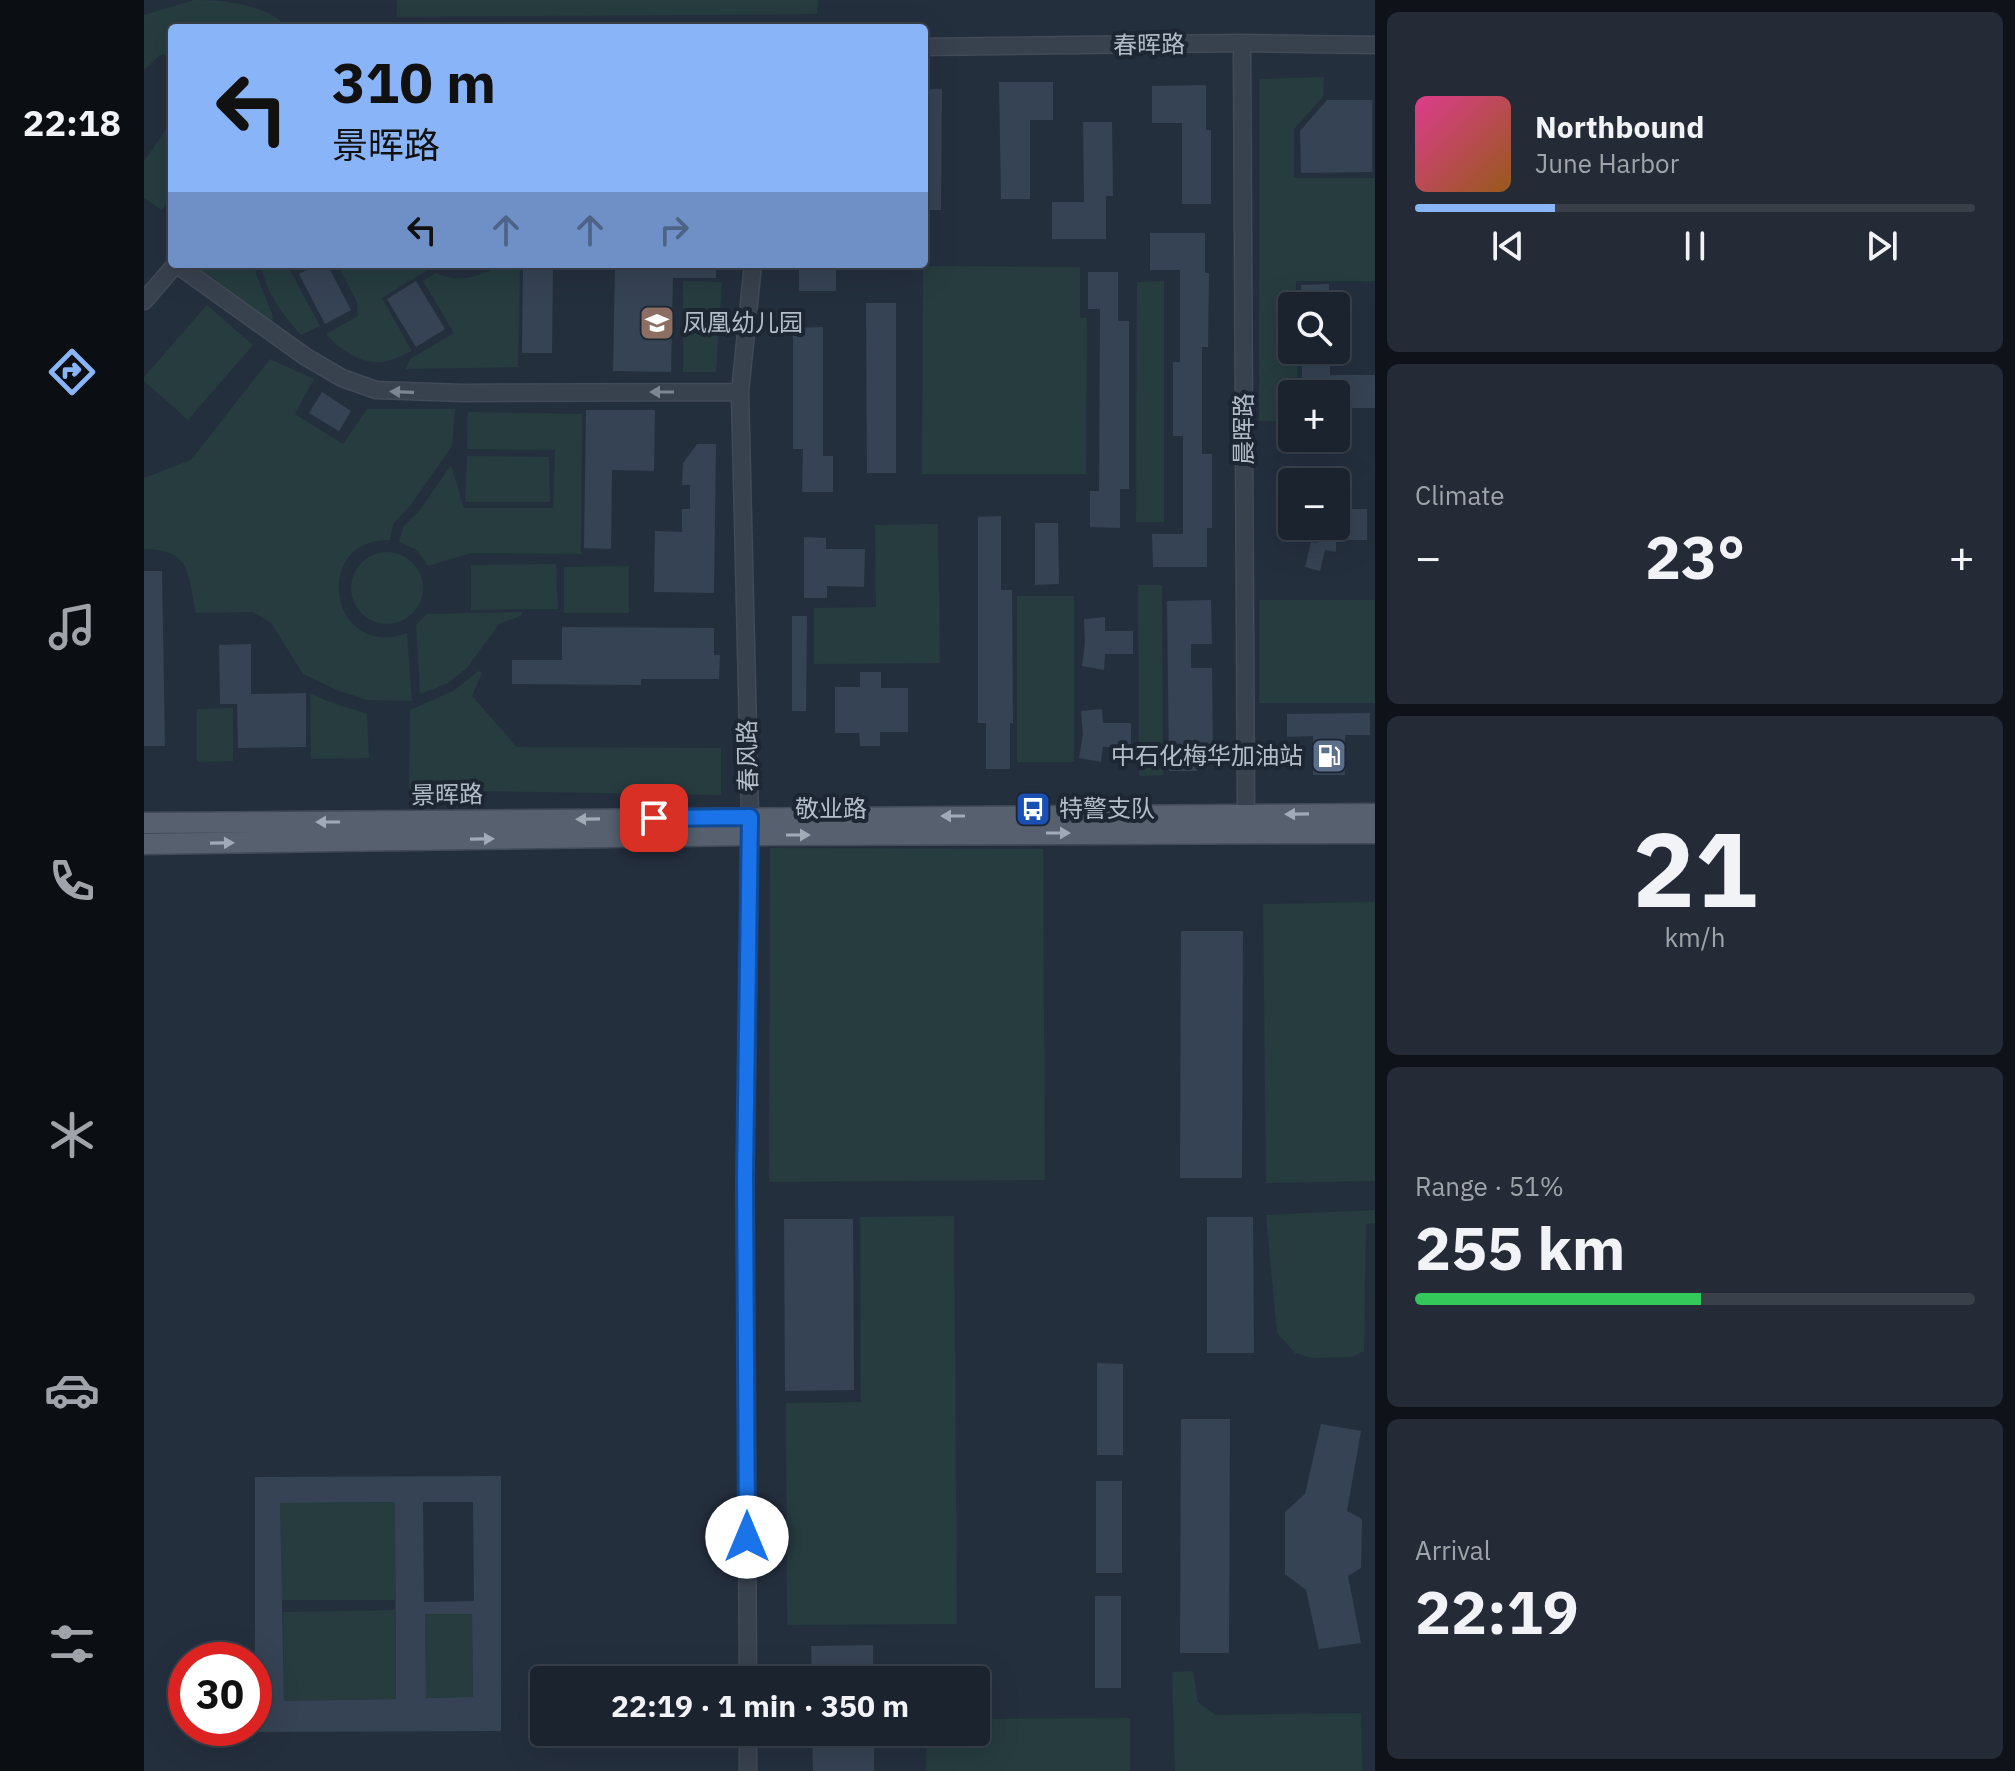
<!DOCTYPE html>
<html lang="en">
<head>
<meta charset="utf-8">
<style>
  :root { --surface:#1b232e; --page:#242b36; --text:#f1f3f6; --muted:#a0a4aa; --line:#39404a; --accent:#8ab4f8 }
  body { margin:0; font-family:"IBM Plex Sans","Noto Sans SC",sans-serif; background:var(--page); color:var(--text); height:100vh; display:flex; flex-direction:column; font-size:30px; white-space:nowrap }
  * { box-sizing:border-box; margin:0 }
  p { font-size:26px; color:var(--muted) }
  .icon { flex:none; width:44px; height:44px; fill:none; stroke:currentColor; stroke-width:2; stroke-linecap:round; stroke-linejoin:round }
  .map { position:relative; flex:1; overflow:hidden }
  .sheet { display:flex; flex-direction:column; gap:12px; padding:12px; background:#0f1319; width:640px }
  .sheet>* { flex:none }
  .banner { position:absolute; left:24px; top:24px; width:760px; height:244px; border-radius:8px; box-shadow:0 8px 32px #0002,0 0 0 2px var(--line); background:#8ab4f8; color:#111; overflow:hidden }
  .controls { position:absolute; left:1134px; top:292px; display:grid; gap:16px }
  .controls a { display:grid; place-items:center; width:72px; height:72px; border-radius:8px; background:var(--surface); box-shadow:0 8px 32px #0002,0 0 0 2px var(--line); font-size:40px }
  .speed { position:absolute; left:24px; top:1642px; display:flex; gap:16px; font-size:40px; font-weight:700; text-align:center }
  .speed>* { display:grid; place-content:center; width:104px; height:104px; border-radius:50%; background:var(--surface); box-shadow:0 8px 32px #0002,0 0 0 2px var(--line); line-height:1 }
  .speed .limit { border:12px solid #d22; background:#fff; color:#111 }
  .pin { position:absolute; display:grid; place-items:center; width:68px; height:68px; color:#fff; margin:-34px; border-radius:16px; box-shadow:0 4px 12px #0006 }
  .me { position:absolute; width:88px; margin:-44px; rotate:0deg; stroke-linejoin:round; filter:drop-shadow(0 0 6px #0008) }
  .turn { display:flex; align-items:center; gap:28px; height:168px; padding:0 32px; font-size:36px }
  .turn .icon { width:104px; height:104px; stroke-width:2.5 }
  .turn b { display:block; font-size:56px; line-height:68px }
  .lanes { display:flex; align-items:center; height:76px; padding:0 32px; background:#0003; justify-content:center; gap:40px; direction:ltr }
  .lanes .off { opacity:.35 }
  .big { font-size:60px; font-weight:700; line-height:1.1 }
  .sheet .widget { flex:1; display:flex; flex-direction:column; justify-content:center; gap:12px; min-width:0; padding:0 28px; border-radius:12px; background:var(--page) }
  .sheet .dial { align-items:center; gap:0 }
  .dial b { font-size:104px; line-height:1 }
  .song { display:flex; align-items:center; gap:24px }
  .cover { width:96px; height:96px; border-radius:12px; background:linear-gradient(135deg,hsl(330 70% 55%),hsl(30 70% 35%)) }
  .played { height:8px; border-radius:4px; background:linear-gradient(90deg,var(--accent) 25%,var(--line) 25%) }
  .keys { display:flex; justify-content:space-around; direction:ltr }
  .heat { display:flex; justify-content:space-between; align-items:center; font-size:44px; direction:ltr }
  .charge { height:12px; border-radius:6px; background:linear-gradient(90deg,#34c759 51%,var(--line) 0) }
  .trip { position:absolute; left:386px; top:1666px; width:460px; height:80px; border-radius:8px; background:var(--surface); box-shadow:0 8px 32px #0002,0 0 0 2px var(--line); font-weight:700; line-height:80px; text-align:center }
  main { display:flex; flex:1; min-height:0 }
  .tab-bar { display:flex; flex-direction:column; width:144px; justify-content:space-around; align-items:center; background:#0b0e12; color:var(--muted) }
  .tab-bar .icon { width:56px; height:56px }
  .tab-bar .current { color:var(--accent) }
  .tab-bar b { font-size:36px; color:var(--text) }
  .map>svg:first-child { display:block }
</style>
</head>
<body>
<main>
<nav class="tab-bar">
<b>22:18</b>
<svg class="icon current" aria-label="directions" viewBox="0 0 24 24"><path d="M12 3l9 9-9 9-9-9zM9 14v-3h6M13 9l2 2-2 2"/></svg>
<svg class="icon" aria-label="music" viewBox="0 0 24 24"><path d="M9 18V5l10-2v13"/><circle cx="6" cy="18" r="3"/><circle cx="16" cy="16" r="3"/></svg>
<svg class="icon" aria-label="phone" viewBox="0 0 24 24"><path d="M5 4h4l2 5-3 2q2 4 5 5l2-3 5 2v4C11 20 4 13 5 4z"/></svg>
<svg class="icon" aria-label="climate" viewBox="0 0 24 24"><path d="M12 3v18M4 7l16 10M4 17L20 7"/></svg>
<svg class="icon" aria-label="car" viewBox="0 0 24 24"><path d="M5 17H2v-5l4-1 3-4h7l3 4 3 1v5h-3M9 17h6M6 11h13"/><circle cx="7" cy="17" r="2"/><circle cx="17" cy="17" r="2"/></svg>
<svg class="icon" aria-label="filters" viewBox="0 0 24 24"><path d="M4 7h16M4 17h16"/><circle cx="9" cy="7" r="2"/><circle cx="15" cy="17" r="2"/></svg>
</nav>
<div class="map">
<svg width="1231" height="1771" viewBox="0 0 1231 1771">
  <rect width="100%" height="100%" fill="#242f3e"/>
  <path fill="#263c3f" d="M50,0C77,0 126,4 143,28H28V54L16,55L0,70V15Z
    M253,0H674L673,14L253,17Z
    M1180,77L1179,97L1150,129V178H1231V281H1152V306H1148V350H1153V394H1148V421H1115V79Z
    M28,121V197L18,210L0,198V161Z
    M44,264H111L112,274L129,316L128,323Z
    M118,264H146V270L176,326L157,335C140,316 119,290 118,264Z
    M193,264H288V267L238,298L268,351C260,354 252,359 244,361C220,367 196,350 182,334L214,316L213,302Z
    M362,264H376L374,367L262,369L266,359L310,333L279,281L292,273C319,285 337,274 362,264Z
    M779,266L936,267V318H943L942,474H778Z
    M539,281L578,282L572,372H539Z
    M1020,281V522H992L993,282Z
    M63,305L109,345L44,420L0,381V377Z
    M126,359L170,379L151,414L199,444L223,409H311L308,446L266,506L249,524L246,540C165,539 187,662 263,633L268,701L223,700L193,690L159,674L127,623L109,612L52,613C44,574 47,549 0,549V478L47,460Z
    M324,412L438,414L437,554L327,553L284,566L273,550L255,542L259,527L276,510L307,465L320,508H409L411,450L323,449Z
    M323,456L405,457L406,502H321Z
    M794,524L796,663L670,664V608L732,607L731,525Z
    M207 588a36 36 0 1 1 72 0a36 36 0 1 1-72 0Z
    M412,564L414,609L327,610V565Z
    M485,566V613H420V567Z
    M994,585H1018L1019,775L995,776Z
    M873,596H930V762H873Z
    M1115,600H1231V703H1115Z
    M378,612V615L355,624L323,668L304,683L276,694L272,625L283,614Z
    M334,671L338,673L328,696L373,747L577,748V795L265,790L266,710L311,690Z
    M166,693L183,701L223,714L225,758L167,759Z
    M89,708V761L53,762V709Z
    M626,848L899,849L901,1180L625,1182Z
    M1231,902V1181L1122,1183L1119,904Z
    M1231,1210V1223L1222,1224L1220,1351L1208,1357L1168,1358L1151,1353L1133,1333L1122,1215Z
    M810,1216L813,1624L643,1625L642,1403L717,1402L716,1217Z
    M251,1502V1600H137L136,1503Z
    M251,1610L252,1699L140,1701L139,1612Z
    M281,1614H328L329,1697L282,1698Z
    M1049,1671L1054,1702L1071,1715L1217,1713L1218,1771H1031L1028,1672Z
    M986,1718V1771H782L783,1732H832V1719Z"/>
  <path fill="#364354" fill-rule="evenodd" d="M855,82H909V120H886V199H857Z
    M1062,85V130H1067V204H1038V123H1008V86Z
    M780,89H798L797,210H780Z
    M1183,100H1228V172L1157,173L1156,131Z
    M939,122H968L969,196H962V239H908V202H940Z
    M1006,233H1061V273H1065L1064,347H1058V454H1068V528H1063V567H1009L1008,534H1039V436H1029V362H1036V270H1006Z
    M174,264H183L207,310L181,324L155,274Z
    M379,264H409L408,353H378Z
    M471,264H572V278H529L527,372L469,371Z
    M655,264H692V291H655Z
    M944,272H974V321H985V489H976V528L946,527V491H955L956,309H944Z
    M272,281L301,329L272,347L243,299Z
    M1185,284V306H1158L1157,285Z
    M722,303H752V473H723Z
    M679,327V456H689V492H658L659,449H649V328Z
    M1158,350H1186V375H1231V408H1192V394H1158Z
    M178,392L207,411L195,431L165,413Z
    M442,410H511L510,471L468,470L467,549L440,548Z
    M553,444H572L570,593L510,592L511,531L538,532V509H546V485H538L539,463Z
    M1192,509H1223V540H1192V552L1181,550L1176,571L1161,567L1167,542L1173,543L1176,526H1192Z
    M857,516V590H868L869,723H866V769H842V723H834V517Z
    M891,523H914L915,584L891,585Z
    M660,537L682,538V549H721L720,587L683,586V598H660Z
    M0,571H18L21,746H0Z
    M1067,600L1068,644H1047V668H1068L1069,758L1052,771H1025L1023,601Z
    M648,616H663L662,711H648Z
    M961,617V631H989V654H961L960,670L938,666L941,643L940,619Z
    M418,627L570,628V655H576L575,679H497V685L368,684V660H418Z
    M107,644V694L162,693V747L94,748L93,704H76L75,645Z
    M716,672H737V688H764V732H736V746H716L715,733H691V687H716Z
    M958,709L959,723H987V747H959L957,762L935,758L939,734L937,711Z
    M1226,713V735H1201V775H1169V736L1143,737V714Z
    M1037,931H1099L1098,1178H1036Z
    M1063,1217H1109L1110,1353H1063Z
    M640,1219H709L710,1390L641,1391Z
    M953,1363L979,1364V1455H953Z
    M1037,1419H1086L1085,1653H1036Z
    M1177,1424L1217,1431L1203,1511L1218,1519L1217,1568L1204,1576L1217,1643L1175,1649L1162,1590L1141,1574V1512L1161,1494Z
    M357,1476V1731L111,1732V1477ZM251,1502L252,1699L140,1701L136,1503ZM279,1502H329L330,1601L280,1602ZM281,1614H328L329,1697L282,1698Z
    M952,1481H978V1573H952Z
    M951,1596H977V1688H951Z
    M729,1645V1680H668L667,1646Z
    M668,1732H730V1771H669Z"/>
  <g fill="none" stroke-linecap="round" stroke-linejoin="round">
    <defs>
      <path id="minor" d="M1098,43L1102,815
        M780,47L1098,43L1231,45
        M32,264L162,357L198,378L232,390L318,393L596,392
        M0,301L32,264
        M604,1680L601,1196L606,817L596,392L609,264
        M604,1732V1771"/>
      <path id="major" d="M0,823L1231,814
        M0,844L606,835L1231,833"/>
    </defs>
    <use href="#minor" stroke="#414a57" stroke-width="19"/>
    <use href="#major" stroke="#414a57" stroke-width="23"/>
    <use href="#minor" stroke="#38414e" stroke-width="16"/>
    <use href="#major" stroke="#56606e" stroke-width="20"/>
  </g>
  <defs><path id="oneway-solid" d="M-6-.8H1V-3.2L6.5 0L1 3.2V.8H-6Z" transform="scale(2)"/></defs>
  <g fill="#7c8592">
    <use href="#oneway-solid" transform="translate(258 392) rotate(-178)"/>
    <use href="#oneway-solid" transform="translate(518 392) rotate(180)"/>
  </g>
  <g fill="#a1aab7">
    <use href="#oneway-solid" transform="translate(1153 814) rotate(179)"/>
    <use href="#oneway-solid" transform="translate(809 816) rotate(180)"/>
    <use href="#oneway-solid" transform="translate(444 819) rotate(179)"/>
    <use href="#oneway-solid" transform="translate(184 822) rotate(180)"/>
    <use href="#oneway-solid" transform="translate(914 833)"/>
    <use href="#oneway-solid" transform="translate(654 835)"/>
    <use href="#oneway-solid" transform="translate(338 839) rotate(-1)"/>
    <use href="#oneway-solid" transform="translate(78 843) rotate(-1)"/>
  </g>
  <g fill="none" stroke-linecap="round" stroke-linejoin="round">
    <defs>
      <path id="route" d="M510,818L606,817L601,1177L603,1537"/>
    </defs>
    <use href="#route" stroke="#114b97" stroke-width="20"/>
    <use href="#route" stroke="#1a73e8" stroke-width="14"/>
  </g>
  <defs>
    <symbol id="school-square" viewBox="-11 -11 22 22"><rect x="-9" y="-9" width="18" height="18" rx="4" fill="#8d6e63" stroke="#1d2633"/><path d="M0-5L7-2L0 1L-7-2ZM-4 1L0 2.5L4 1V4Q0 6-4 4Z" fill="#fff"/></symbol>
    <symbol id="fuel-square" viewBox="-11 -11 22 22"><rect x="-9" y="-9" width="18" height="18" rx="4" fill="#5c6f8a" stroke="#1d2633"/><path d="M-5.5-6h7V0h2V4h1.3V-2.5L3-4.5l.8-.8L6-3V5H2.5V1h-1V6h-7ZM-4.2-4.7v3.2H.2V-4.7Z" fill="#fff"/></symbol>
    <symbol id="bus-square" viewBox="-11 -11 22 22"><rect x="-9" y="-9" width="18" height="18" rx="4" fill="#1a4fb4" stroke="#1d2633"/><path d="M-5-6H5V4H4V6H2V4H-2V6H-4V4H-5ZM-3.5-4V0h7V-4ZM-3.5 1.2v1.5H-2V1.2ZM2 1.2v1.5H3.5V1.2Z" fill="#fff"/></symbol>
  </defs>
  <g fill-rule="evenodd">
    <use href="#school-square" x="493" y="303" width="40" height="40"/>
    <use href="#fuel-square" x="1165" y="736" width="40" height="40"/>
    <use href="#bus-square" x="869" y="789" width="40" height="40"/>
  </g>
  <g text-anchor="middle" stroke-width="8" stroke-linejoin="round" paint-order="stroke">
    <g font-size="24" fill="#b4bcc9" stroke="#1d2633">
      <text transform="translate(1005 45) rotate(-1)" y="8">春晖路</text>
      <text transform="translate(1100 429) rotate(-90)" y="8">晨晖路</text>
      <text transform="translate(604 756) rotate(-91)" y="8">春风路</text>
      <text transform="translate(303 795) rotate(-1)" y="8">景晖路</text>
      <text x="687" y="817">敬业路</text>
    </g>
    <g font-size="24" fill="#b4bcc9" stroke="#1d2633" text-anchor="start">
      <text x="539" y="331">凤凰幼儿园</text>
      <text x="1159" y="764" text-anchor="end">中石化梅华加油站</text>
      <text x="915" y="817">特警支队</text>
    </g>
  </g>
</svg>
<div class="controls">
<a><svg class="icon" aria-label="search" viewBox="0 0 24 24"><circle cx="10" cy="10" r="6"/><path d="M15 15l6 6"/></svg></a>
<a>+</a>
<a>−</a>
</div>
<div class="speed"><div class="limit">30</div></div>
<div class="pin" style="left:510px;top:818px;background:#d93025"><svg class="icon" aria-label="arrive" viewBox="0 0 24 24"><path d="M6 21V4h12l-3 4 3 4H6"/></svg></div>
<svg class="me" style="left:603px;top:1537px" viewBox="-20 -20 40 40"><circle r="19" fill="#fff"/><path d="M0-13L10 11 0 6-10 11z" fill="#1a73e8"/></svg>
<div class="trip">22:19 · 1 min · 350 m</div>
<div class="banner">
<div class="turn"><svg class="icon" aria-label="left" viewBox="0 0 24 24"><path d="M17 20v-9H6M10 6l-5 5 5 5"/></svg><div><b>310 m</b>景晖路</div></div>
<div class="lanes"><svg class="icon" aria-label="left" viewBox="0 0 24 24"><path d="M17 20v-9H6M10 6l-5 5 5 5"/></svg><svg class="icon off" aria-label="ahead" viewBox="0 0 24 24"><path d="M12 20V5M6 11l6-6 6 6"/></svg><svg class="icon off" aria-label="ahead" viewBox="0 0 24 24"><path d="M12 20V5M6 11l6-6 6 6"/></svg><svg class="icon off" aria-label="right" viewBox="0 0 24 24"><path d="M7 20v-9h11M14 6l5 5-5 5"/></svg></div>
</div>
</div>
<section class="sheet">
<div class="widget">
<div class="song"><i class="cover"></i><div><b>Northbound</b><p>June Harbor</p></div></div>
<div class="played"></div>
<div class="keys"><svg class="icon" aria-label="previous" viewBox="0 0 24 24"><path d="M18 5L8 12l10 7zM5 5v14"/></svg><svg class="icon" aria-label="pause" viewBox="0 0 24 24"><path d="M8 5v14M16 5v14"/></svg><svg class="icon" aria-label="next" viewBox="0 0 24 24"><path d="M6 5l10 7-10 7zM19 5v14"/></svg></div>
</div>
<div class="widget"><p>Climate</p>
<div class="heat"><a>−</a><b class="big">23°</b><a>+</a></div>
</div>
<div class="widget dial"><b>21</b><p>km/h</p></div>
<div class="widget"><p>Range · 51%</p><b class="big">255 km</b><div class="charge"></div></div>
<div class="widget"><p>Arrival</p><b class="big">22:19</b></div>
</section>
</main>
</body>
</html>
